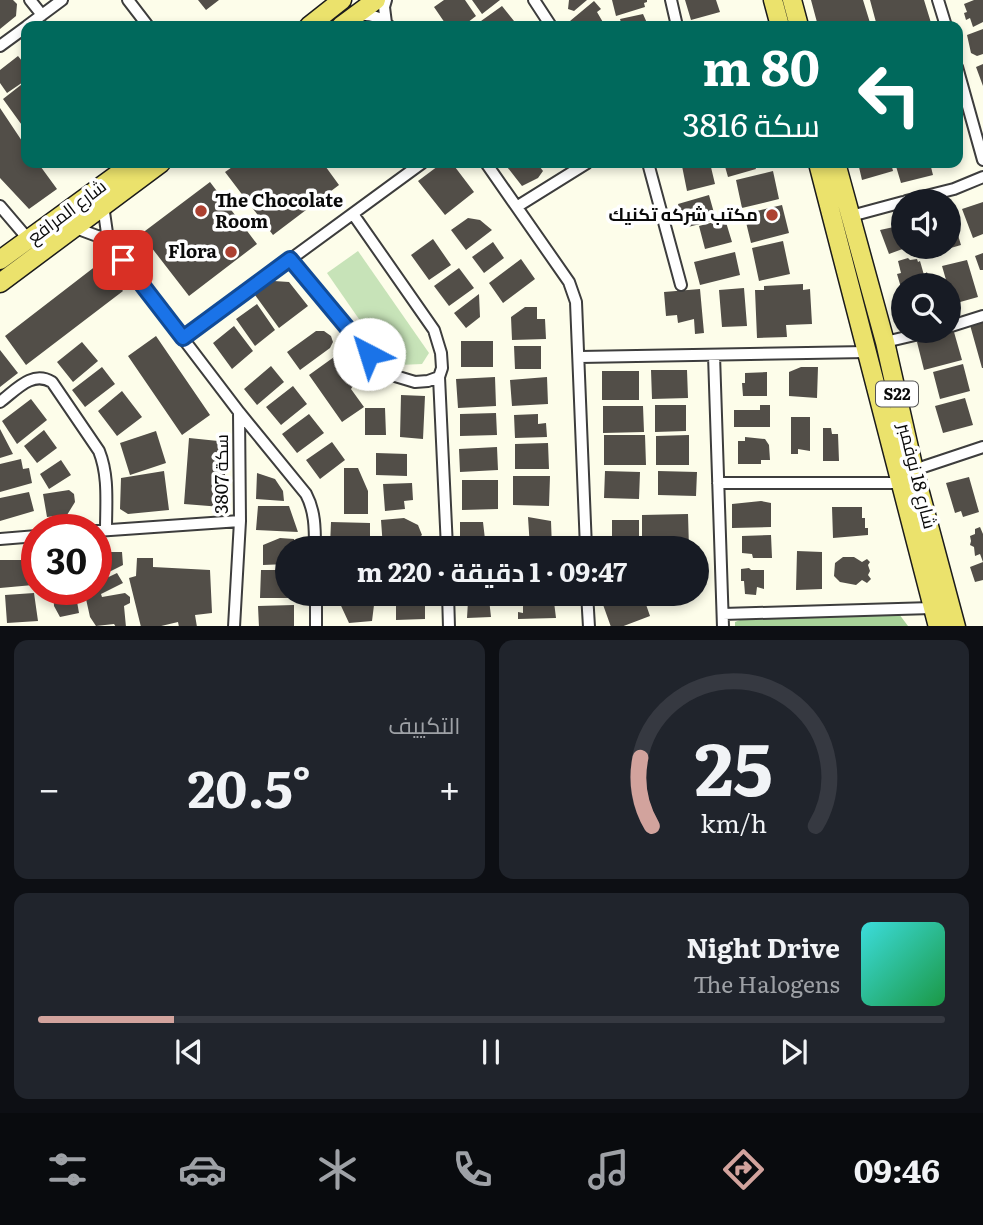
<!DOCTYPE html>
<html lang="ar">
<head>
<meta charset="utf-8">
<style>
  :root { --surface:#171b24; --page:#20242c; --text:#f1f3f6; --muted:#9ea1a6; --line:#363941; --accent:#d2a39d }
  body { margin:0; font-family:Literata,Cairo,serif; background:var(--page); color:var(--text); direction:rtl; height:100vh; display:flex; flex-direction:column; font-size:26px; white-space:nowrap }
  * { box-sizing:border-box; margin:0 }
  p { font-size:23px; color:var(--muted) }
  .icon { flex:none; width:38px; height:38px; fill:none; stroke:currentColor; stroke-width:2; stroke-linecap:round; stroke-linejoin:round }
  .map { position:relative; height:626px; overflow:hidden; direction:ltr }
  .details { display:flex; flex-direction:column; gap:14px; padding:14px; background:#0d0f14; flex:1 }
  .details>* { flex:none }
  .banner { position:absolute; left:21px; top:21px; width:942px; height:147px; border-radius:14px; box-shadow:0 4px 10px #0003; direction:rtl; background:#00695c; color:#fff; overflow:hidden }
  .controls { position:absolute; left:891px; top:189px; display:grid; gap:14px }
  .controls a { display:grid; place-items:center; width:70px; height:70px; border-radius:50%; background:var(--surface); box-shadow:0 4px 10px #0003; font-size:35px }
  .speed { position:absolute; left:21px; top:514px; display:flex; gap:14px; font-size:35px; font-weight:700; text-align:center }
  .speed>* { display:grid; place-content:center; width:91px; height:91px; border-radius:50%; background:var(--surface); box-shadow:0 4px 10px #0003; line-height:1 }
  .speed .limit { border:10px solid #d22; background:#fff; color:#111 }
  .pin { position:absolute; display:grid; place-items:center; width:60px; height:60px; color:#fff; margin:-30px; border-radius:14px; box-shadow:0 4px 10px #0006 }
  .me { position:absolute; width:77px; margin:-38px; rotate:320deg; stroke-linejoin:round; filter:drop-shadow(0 0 5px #0008) }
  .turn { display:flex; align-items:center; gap:24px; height:147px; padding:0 28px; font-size:32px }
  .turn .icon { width:91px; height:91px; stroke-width:2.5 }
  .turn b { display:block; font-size:49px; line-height:60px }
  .big { font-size:52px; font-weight:700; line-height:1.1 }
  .details .tile { flex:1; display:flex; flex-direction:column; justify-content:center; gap:10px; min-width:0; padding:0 24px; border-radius:14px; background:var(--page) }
  .details .dial { align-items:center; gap:0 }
  .dial svg { height:182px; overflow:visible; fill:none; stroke:var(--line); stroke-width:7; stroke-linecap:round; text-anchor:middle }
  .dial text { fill:var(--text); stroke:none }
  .song { display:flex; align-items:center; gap:21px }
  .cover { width:84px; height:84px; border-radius:10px; background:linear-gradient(135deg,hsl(180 70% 55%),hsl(140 70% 35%)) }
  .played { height:7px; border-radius:4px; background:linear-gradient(90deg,var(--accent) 15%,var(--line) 15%) }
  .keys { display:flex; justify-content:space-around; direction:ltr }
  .heat { display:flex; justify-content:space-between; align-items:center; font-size:38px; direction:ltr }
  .details .tiles { flex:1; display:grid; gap:14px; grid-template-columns:1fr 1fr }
  .tile:last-child { grid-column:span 2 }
  .trip { position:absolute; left:275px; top:536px; width:434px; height:70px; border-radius:35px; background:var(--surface); box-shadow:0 4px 10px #0003; font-weight:700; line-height:70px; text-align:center; direction:rtl }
  .tab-bar { display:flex; height:112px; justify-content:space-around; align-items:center; background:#090b0e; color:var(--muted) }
  .tab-bar .icon { width:49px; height:49px }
  .tab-bar .selected { color:var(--accent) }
  .tab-bar b { font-size:32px; color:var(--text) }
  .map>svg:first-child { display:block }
</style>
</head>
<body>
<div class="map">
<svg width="983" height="627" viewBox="0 0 983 627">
  <rect width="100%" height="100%" fill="#fdfdea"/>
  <path fill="#c7e3b8" d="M358,251L429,353L422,364L400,365L386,358L327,273Z"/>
  <path fill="#a8d299" d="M899,614L908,626L735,627V622L745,618Z"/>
  <path fill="#524e48" d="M0,0H13L17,4L16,16L0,29Z
    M198,0H219L206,10Z
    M444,0H465L476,16L463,26H447L434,7Z
    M472,0H500L482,14Z
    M569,0H587L574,11L568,9Z
    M612,0H647V2L644,3L645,7L616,16Z
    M685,0H716L720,12L691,20Z
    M811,0H863L871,26H818Z
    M870,0H924L932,26H877Z
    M974,0H983V22L973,27L970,18L966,20L964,13L967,12L964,4Z
    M594,1L601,9L597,12L604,24L574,26L570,21Z
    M502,6L518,26H474Z
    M643,14L647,23L651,22L652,26H622L620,19Z
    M983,29V54L977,56L971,53L967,35Z
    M18,56L26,66V80L7,93L0,83V70Z
    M983,64V86L976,67Z
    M26,81V127L24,128L3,99Z
    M0,108L26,147V163H38L57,189L29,209L0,178Z
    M238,163H323L339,185L273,235L225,172Z
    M442,163H452L474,192L445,215L418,181Z
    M504,163H537L543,171L538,178L522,186Z
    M697,163H710L715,184L687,191L682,166Z
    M724,163H754L756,169L728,177Z
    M858,163H891L893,171L862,180Z
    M895,163H930L933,175L901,183Z
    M773,171L779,199L742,208L736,180Z
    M210,182L257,244L189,296L141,234Z
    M709,195L716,220L684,228L678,204Z
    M983,202V234L973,238L962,209Z
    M782,205L789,233L751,243L744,214Z
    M468,218L480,220L492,230L466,250L451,230Z
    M725,219L732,242L705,249L699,226Z
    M954,222L961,245L937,252L936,247H948V224Z
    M903,225V247H908L889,254L880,230Z
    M433,239L451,265L429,280L411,255Z
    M783,241L790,274L759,281L752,248Z
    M493,242L504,258L484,273L472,257Z
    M735,252L740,275L700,285L694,262Z
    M983,253V270H980L975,256Z
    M908,258L910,260L917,259L918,262L920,261L924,275L927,272L929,281L917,285H903L902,291L897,274L901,273L898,261Z
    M521,259L535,279L503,303L489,283Z
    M967,260L978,297L953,304L942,266Z
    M101,262L123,291L26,365L5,336Z
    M459,268L474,288L449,306L434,286Z
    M274,281L289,282L308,306L279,328L255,295Z
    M803,284V290L810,289L812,324L786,325L787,337L757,338L755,290H764V286Z
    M744,288L747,326L722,327L719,290Z
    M700,289L704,333L695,334L694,319L678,323L677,315L666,316L664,292Z
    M479,294L480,317L466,328L454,313Z
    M257,304L275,330L255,346L236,319Z
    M525,307H537V319H545L546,339L512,340L511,317Z
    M983,322V368H982L970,325Z
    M234,326L253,351L232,369L213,343Z
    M316,331H324L331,336L333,342L330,348L300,370L287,352Z
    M954,332L962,360L924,370L917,342Z
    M156,336L210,415L182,435L128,356Z
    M461,341H493V367H461Z
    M82,342L98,361L73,382L57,362Z
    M514,346H541V369H515Z
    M0,350L18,373L0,387Z
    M341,352L358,378L351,389L364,407L342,422L309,375Z
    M963,364L970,391L940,399L933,372Z
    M271,366L284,382L257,405L244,389Z
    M102,367L115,384L85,407L72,390Z
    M801,367H818L817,398L789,396V372Z
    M651,370H687L688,398L652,399Z
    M602,371H639V400H602Z
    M767,372V396H743L742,383H745V373Z
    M495,377L496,406L458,408L456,379Z
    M547,377L548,404L512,406L510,380Z
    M293,386L307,404L281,425L266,407Z
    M122,391L142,417L117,436L98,411Z
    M401,395L425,396L423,439L400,437Z
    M965,398L973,425L943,433L935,406Z
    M31,399L47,420L17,444L2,421Z
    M655,405H686V431L655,432Z
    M760,405H770V427H734V410H760Z
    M603,406H643L644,432L603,433Z
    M365,408H385L386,435H365Z
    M496,413L497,435L460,436V414Z
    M309,414L324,433L297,453L282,434Z
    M538,414V424L546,423L547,437L515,438L514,415Z
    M791,417H810V451L798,449V454H791Z
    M823,428H831L832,434H838L839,461H823Z
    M0,429L13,454L0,458Z
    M44,430L57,448L37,463L24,446Z
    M156,431L166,463L130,475L120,443Z
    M604,435H645L646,465H604Z
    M689,435V465H656V436Z
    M745,437L765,439L769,445L770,460H761V464H738V441H745Z
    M189,438L228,442L222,507L184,504Z
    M332,442L345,460L320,479L306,460Z
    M548,443L549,469H515V444Z
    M497,447L498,470L460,472L459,449Z
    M376,453L407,454V476L376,475Z
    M21,459L23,469L29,468L32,483L0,492V464Z
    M61,460L71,475L49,489L40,474Z
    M344,468H358L368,491V514H344Z
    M164,471L169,510L128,514L120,509L121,478Z
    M605,471L640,472L639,499L604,498Z
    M658,471L697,472L696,496L658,495Z
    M257,473L275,479L283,491L284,501L256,499Z
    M513,476H550L549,506L513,505Z
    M969,477L979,512L963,517L961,511L955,513L946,483Z
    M462,480H498V509L462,510Z
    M412,483L413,500L404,501L405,509L385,511L383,484Z
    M69,490L74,494L75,502L67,515L47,517L43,494Z
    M29,492L34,511L0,521V498Z
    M761,501L771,503V527L732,528V504Z
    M258,506H289L298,532L256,530Z
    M832,507H862V518H865V528H868V535L833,538Z
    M688,514L689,548H642V515Z
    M528,517L551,521L552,548H530Z
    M404,518L418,525L422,535L411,545L383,548L381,520Z
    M612,520H639V548H612Z
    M331,522L370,523V547L330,546Z
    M460,522H483L486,548H460Z
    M980,527L983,534V562L980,554L975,556L974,547L970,545L971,541L970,536L975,534V529Z
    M771,535L772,558H753L752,554L742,553V536Z
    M280,538L294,539L295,548H287V564L263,565V545Z
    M797,551L822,552V589L796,590Z
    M96,552H122L123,565L109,572L96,573Z
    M843,557H854L862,562L867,559L870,562L868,565L870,571L868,575L871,579L867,583L862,580L856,585L840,582L834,576L835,563Z
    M137,558H153V567L210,570L212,613L195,615L197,627H179L178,622L157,627H141L129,578L136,576Z
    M0,560H31L33,585L0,588Z
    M983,562V580L975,582L970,567Z
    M749,568L751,570H764V589L757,587L756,595L745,594L744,581H741V569Z
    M261,570H287V593H296V598H260Z
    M117,573L123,583L101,594L102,597L125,593L130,597V603L124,606L126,627H116L114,624L96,626L90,617L84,590H96V583Z
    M53,590H75L79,613L60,617L54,606Z
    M34,593L38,621L7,623L5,595Z
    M344,593H360L375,597L372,621L349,623L336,595Z
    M618,593H642L650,616L621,627H611L601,599Z
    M425,594V619L396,620V595Z
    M529,597H547L548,602H554L556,618L518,619V612L523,613V601H529Z
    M489,599L491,617L467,618L468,601Z
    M294,605V627H259L258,606Z"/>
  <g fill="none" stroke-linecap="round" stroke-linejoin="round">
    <defs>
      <path id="minor" d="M30,0L42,15
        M128,0L148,26
        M386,0L384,7L386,23
        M534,0L551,26
        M671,0L677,26
        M938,0L946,26
        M358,16C368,13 382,17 389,26
        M27,26L62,0
        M0,46L26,27
        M957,67L983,160
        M486,163L569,282L576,302L586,548
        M648,163L681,285
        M906,201L954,189L983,177
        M103,205L108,240L239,412L240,521L234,627
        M0,206L29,240
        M518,206L587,163
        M353,214L434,330L441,353L442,368L439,377L447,548
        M851,216L903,202
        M73,227L108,240
        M290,259L385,373L415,382L428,381L439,377
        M948,327L983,316
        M183,338L422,163
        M885,342L932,331
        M714,355L723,627
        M580,357L867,352
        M0,402C16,390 32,370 52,382L99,451C109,476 106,503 106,530
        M239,412L306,494C315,511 315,528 315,548
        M914,470L983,447
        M718,483H902
        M96,531L240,521
        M0,539L37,536
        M316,593V627
        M448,593L449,627
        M587,593L589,627
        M723,614L932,608"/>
      <path id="primary" d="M773,0L780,26
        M792,0L799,26
        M309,26L342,0
        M341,26L376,0
        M818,163L938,627
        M836,163L885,342L914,470L956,627
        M0,260L133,163
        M0,283L161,163"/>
    </defs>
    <use href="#minor" stroke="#3d3d3d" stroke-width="14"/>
    <use href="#primary" stroke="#1b1b1b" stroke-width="21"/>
    <use href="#minor" stroke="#fff" stroke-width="10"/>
    <use href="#primary" stroke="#ebe26c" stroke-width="18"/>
  </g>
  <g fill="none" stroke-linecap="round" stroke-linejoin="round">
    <defs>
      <path id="route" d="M123,260L183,338L290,259L369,354"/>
    </defs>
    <use href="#route" stroke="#114b97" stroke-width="18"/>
    <use href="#route" stroke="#1a73e8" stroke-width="12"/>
  </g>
  <g fill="#ac4131" stroke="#fff" stroke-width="2.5">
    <circle cx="201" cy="211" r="7"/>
    <circle cx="772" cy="215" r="7"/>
    <circle cx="231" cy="252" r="7"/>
  </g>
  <g text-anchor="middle" stroke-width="7" stroke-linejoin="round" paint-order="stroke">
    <rect fill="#fff" stroke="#545454" stroke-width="2" x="876" y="381.5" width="42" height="25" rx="5"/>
    <g font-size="16" font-weight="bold" fill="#0a0a0a">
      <text x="897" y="400">S22</text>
    </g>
    <g font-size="18" font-weight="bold" fill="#0a0a0a" stroke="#fff" text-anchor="end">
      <text x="215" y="207" text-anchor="start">The Chocolate<tspan x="215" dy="21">Room</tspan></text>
      <text x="758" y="221">مكتب شركه تكنيك</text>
      <text x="217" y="258">Flora</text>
    </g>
    <g font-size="18" fill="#0a0a0a" stroke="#fff">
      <text transform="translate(67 212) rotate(-37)" y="6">شارع المرافع</text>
      <text transform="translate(222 474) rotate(-90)" y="6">سكة 3807</text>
      <text transform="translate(917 476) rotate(76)" y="6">شارع 18 نوفمبر</text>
    </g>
  </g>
</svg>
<div class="controls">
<a><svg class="icon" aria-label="sound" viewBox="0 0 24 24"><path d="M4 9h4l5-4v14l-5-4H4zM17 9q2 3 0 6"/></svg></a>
<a><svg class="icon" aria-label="search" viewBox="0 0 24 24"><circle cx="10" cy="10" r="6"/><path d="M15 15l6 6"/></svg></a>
</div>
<div class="speed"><div class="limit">30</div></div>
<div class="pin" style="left:123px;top:260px;background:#d93025"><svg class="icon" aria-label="arrive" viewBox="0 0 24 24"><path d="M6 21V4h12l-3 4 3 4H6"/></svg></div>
<svg class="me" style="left:369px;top:354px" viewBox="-20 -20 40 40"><circle r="19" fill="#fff"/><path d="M0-13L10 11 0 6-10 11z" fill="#1a73e8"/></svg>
<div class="trip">09:47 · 1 دقيقة · 220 m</div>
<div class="banner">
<div class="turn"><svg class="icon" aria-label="left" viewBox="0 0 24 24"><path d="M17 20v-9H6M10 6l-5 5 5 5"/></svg><div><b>80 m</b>سكة 3816</div></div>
</div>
</div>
<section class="details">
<div class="tiles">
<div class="tile dial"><svg viewBox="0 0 100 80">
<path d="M14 69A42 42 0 1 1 86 69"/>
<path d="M14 69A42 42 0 0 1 9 39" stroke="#d2a39d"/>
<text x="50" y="56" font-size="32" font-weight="700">25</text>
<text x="50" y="72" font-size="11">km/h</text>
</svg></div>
<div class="tile"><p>التكييف</p>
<div class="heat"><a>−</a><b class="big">20.5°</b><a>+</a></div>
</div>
<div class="tile">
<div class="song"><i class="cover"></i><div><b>Night Drive</b><p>The Halogens</p></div></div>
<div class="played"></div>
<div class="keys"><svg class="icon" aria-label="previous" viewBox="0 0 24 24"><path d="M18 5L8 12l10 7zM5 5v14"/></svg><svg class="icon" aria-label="pause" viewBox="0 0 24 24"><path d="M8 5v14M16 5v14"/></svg><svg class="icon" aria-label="next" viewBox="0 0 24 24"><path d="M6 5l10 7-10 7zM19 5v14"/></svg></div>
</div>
</div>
</section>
<nav class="tab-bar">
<b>09:46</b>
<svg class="icon selected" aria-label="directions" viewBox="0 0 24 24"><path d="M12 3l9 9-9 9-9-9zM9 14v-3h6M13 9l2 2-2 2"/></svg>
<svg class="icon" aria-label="music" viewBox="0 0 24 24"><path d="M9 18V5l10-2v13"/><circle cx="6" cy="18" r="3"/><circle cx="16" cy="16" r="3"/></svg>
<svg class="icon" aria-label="phone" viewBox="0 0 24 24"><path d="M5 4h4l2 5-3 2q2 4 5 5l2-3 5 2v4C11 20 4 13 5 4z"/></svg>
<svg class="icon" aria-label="climate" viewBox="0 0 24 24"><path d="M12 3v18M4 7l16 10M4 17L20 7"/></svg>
<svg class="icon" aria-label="car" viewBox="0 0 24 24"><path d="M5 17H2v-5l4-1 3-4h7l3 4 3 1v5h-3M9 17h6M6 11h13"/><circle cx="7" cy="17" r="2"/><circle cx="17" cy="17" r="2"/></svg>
<svg class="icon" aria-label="filters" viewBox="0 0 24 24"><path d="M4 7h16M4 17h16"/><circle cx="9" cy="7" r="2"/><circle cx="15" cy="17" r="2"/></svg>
</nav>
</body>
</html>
